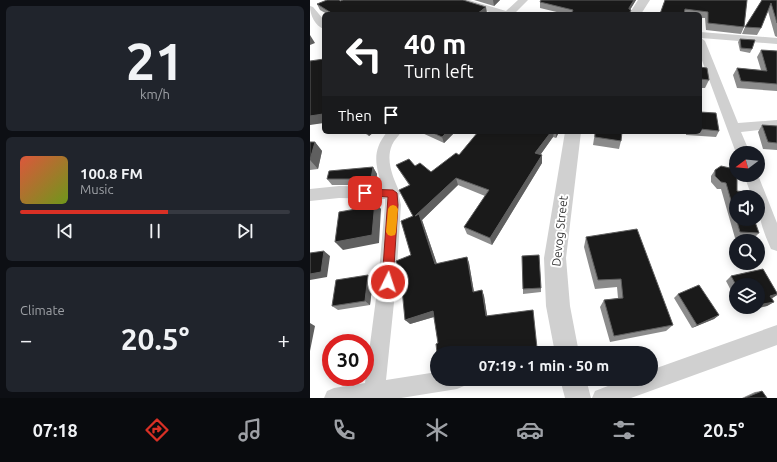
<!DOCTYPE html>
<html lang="en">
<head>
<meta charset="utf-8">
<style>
  :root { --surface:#171b24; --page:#20242c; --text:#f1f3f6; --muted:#9ea1a6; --line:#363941; --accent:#d93025 }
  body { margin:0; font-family:Ubuntu,sans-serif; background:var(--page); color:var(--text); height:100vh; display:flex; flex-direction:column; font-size:15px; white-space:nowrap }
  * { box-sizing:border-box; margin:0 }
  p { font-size:13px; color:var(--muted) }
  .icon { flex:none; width:22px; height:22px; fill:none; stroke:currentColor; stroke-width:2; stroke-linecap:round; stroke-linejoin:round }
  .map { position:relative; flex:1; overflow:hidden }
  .details { display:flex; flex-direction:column; gap:6px; padding:6px; background:#0d0f14; width:310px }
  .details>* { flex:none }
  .guide { position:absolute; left:12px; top:12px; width:380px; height:122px; border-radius:6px; box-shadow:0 2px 10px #0003; background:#202124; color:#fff; overflow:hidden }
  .needle { width:26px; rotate:254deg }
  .fabs { position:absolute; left:419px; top:146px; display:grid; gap:8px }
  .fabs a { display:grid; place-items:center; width:36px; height:36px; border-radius:50%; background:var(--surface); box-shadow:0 2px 10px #0003; font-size:20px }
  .speed { position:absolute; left:12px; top:334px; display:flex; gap:8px; font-size:20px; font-weight:700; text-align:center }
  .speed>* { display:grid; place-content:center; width:52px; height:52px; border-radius:50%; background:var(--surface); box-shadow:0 2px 10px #0003; line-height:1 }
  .speed .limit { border:6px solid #d22; background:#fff; color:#111 }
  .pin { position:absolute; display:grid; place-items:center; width:34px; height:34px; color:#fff; margin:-17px; border-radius:8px; box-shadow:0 2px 6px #0006 }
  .me { position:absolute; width:44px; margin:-22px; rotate:4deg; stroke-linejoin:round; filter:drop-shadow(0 0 3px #0008) }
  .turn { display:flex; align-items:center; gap:14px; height:84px; padding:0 16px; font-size:18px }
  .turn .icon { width:52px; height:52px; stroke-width:2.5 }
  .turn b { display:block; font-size:28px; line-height:34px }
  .then { display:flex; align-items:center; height:38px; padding:0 16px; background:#0003; gap:8px; font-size:15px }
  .big { font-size:30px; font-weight:700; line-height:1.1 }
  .details .widget { flex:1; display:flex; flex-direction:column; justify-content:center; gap:6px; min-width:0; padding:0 14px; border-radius:6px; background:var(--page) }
  .details .dial { align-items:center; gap:0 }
  .dial b { font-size:52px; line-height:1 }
  .song { display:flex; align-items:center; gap:12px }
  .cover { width:48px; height:48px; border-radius:6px; background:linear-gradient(135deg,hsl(10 70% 55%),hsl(80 70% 35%)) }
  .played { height:4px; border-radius:2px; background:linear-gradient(90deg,var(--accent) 55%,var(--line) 55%) }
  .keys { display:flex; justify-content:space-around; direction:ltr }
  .heat { display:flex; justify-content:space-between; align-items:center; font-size:22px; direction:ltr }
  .trip { position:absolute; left:120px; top:346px; width:228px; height:40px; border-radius:20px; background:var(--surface); box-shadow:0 2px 10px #0003; font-weight:700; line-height:40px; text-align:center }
  .menu { display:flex; height:64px; justify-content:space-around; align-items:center; background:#090b0e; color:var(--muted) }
  .menu .icon { width:28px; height:28px }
  .menu .active { color:var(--accent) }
  .menu b { font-size:18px; color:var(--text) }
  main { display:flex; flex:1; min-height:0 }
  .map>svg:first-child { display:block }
</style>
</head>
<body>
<main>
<section class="details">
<div class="widget dial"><b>21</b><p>km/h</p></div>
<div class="widget">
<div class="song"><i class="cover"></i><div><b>100.8 FM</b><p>Music</p></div></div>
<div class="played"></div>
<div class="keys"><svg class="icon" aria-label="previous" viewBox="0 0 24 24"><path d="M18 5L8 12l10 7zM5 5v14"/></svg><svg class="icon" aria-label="pause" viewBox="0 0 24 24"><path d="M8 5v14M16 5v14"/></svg><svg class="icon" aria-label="next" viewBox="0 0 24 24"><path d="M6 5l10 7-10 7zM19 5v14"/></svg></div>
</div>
<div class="widget"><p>Climate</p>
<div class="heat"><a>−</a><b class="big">20.5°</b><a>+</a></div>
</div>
</section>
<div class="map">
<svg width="467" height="398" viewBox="0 0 467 398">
  <rect width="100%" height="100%" fill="#fff"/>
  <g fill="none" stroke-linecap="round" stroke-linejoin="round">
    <path fill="#d0d0d0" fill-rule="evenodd" d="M144,0H159L196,11L208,0H218L204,14H186L146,2Z
      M0,6L3,7L14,20V29C5,26 0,15 0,6Z
      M390,32L467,38V44L391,38L395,41L428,123L467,120V128L431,132L440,153H426L390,55Z
      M77,132H91C88,137 84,140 82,145C75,161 84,180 90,193L89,196L91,205L86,283L76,380L127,372V379H157L154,386L147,389L91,398H14L17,391L24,388L55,383L68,283L75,205V199L29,198L0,201V189L29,186L72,187C66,165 61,152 77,132Z
      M434,175H448L467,223V251L461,249C453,231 448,217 448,197H442Z
      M467,325V345L321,398H282L285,391L316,379H341V370Z"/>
    <path fill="#d0d0d0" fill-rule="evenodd" d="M328,0H340L331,14H319Z
      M255,132H271L256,258L260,306L269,353H245L236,306L234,258Z
      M250,379H276L281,398H255Z"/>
  </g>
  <path fill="#8c8c8c" d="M164,0H190L184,6Z
    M231,0H326L320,10L321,14H255L230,8V2Z
    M355,0H437L434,27L431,34L396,30L395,18H390V14H350Z
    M452,0H467V37L465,36L458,11L451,28L447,35L432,34L435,27Z
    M30,1L177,13L175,14H17L10,10L7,4Z
    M430,39L442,49L440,53L430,51L428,42Z
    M451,50L467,51V91L427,88L423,75L427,68L451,70L447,57Z
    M390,67L399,80L395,88H390Z
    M390,112L409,131L406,137L376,135V132H390Z
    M452,125L467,126V150L453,149L448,132Z
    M53,132H64L59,136Z
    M110,132H145L134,143Z
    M168,132H249L246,138L243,137L230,155L232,163L182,245L157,234L154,227L175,196L148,185L112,220L127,264L157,257L159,263L164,292L172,290L174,296L177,316L223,310L227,352L217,353H127L128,343L124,317L100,324L101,255L103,216L99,185L91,173L86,165L105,166L121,172L149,155Z
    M285,132L311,141L309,149L283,145Z
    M0,142H5L12,151L8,169L0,170Z
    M63,167L67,174L66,185H22L17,179Z
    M405,170L427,191L449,233L443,239L425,238L411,189H407L401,182V176Z
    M276,237L363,325L356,331L300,342L290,307L294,300L308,298L307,287L285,289L274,247Z
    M453,269L467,293V295L462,298L464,302L457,306L439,310L438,307H448V285H426V300L416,281L421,276Z
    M58,275L63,280L60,305L28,310L22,306Z
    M231,288V292L213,294V289Z
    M368,294L409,315L404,319L382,328L364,298Z
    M452,391L457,398H432L445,392Z"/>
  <path fill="#5f5f5f" d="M183,0H190L184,6Z
    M324,0H326L318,13L319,8Z
    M176,7L177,13L175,14H167Z
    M0,35L5,43L0,45Z
    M14,111V123L0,125V116Z
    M57,132H64L59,136Z
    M137,132H145L134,143L132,137Z
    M241,132H244L243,137L226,161L225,153Z
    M246,132H249L246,138Z
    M5,142L12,151L8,169L0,160Z
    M232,155V163L182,245L180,238Z
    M63,167L67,174L66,185L61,179Z
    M146,178L148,185L112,220L129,270L125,264L105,216Z
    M65,201L71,209L69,243L33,250L25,242Z
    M14,251L20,256L17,277L0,280V274Z
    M157,257L159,263L165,298L163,292Z
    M58,275L63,280L60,305L55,301Z
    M172,290L174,296L178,321L176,316Z
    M467,294V295L461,299L460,296Z
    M464,302L457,306L439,310L444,307H448V305Z
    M123,311L127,316L100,324L95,320Z
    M409,315L404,319L382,328L387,325Z
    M0,323L5,326L0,351Z
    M154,349L157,353H143Z"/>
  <path fill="#1a1a1a" stroke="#5f5f5f" d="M17,0H29L30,1L33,0H153L176,7L167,14H23L7,4Z
    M231,0H324L319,8V9L321,10L319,14H261L263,10L230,2Z
    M355,0H437L434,27L398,23V12L375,9L374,14H350Z
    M452,0H467V23L461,3L451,28L435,27Z
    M430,39L445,40L442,49L431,48Z
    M451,50L467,51V84L431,81L427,68L457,71Z
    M14,59V111L13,114L0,116V61Z
    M390,67L397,68L399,80L390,79Z
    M390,112L406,113L409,131L390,129Z
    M452,125L467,126V143L458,142Z
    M121,132H137L132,137Z
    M168,132H241L225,153L232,155L180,238L154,227L179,190L146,178L105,216L109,214L125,264L157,257L163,292L172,290L176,316L223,310L227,348L186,353H154V349L143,353H127L126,344L128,343L123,311L95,320L91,279L86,261L101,255L91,221L103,216L89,190L100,185L86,165L99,159L105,166L110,163L121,172L146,153L149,155Z
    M285,132H312L311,141L285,137Z
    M0,142H5L0,160Z
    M411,166L420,168L426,174V175H427V191L436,192L437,197H426V219H444L449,233L430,232L416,183L411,182L405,176V170Z
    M63,167L61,179H17L19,171Z
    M65,201L62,235L25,242L29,212L46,209V204Z
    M327,229L363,325L304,336L294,300L313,298L311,279L288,280L276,237Z
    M14,251L11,272L0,274V253Z
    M229,255L231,288L213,289L212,256Z
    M453,269L467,293V294L460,296L464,302L448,305V285H426L421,276Z
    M58,275L55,301L22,306L26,280Z
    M389,285L409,315L387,325L368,294Z
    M452,391L457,398H435Z"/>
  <path fill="#d93025" stroke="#8d1f18" d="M55,189L83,190L87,193L88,205L83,282L81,286L78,288L74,286L72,282L78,197L52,195L51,193L52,190Z"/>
  <path fill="#f59e0b" d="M83,205L86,206L88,209L86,232L85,235L81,236L78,235L76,232L78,209L80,206Z"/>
  <g text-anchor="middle" stroke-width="4" stroke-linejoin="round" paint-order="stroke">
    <g font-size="12" fill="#333" stroke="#fff">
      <text transform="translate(250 231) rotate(-84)" y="4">Devog Street</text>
    </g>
  </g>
</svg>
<div class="fabs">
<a><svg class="needle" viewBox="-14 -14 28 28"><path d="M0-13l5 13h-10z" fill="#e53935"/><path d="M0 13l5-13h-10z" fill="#9ea1a6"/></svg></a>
<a><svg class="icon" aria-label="sound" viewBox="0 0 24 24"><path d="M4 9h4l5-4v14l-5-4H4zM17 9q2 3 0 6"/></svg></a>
<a><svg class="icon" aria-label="search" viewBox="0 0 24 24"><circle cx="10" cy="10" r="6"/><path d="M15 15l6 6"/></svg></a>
<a><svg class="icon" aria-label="layers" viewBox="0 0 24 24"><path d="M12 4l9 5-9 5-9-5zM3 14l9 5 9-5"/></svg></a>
</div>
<div class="speed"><div class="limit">30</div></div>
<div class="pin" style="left:55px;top:193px;background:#d93025"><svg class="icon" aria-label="arrive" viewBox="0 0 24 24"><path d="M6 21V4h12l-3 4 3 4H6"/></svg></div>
<svg class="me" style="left:78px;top:282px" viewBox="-20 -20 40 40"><circle r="17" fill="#d93025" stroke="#fff" stroke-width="3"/><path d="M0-11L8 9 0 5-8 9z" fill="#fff"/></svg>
<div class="trip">07:19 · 1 min · 50 m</div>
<div class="guide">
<div class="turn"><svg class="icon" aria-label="left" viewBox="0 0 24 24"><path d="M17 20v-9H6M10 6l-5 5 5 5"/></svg><div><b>40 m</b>Turn left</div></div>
<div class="then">Then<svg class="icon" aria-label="arrive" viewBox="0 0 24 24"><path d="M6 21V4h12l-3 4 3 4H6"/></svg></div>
</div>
</div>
</main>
<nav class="menu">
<b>07:18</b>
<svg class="icon active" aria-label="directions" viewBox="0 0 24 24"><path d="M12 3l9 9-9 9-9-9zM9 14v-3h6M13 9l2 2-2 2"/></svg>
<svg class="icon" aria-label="music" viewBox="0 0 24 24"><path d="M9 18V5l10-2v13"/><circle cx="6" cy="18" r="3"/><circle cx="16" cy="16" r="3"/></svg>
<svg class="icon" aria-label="phone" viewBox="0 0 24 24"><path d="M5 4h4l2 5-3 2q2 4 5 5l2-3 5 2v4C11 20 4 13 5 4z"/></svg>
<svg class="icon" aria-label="climate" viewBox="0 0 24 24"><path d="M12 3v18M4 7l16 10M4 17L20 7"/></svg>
<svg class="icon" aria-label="car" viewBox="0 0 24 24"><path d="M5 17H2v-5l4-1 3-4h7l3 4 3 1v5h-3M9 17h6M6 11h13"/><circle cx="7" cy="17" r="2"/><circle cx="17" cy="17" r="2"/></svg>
<svg class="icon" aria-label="filters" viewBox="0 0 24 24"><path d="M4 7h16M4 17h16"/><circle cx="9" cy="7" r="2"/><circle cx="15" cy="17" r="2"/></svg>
<b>20.5°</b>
</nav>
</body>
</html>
